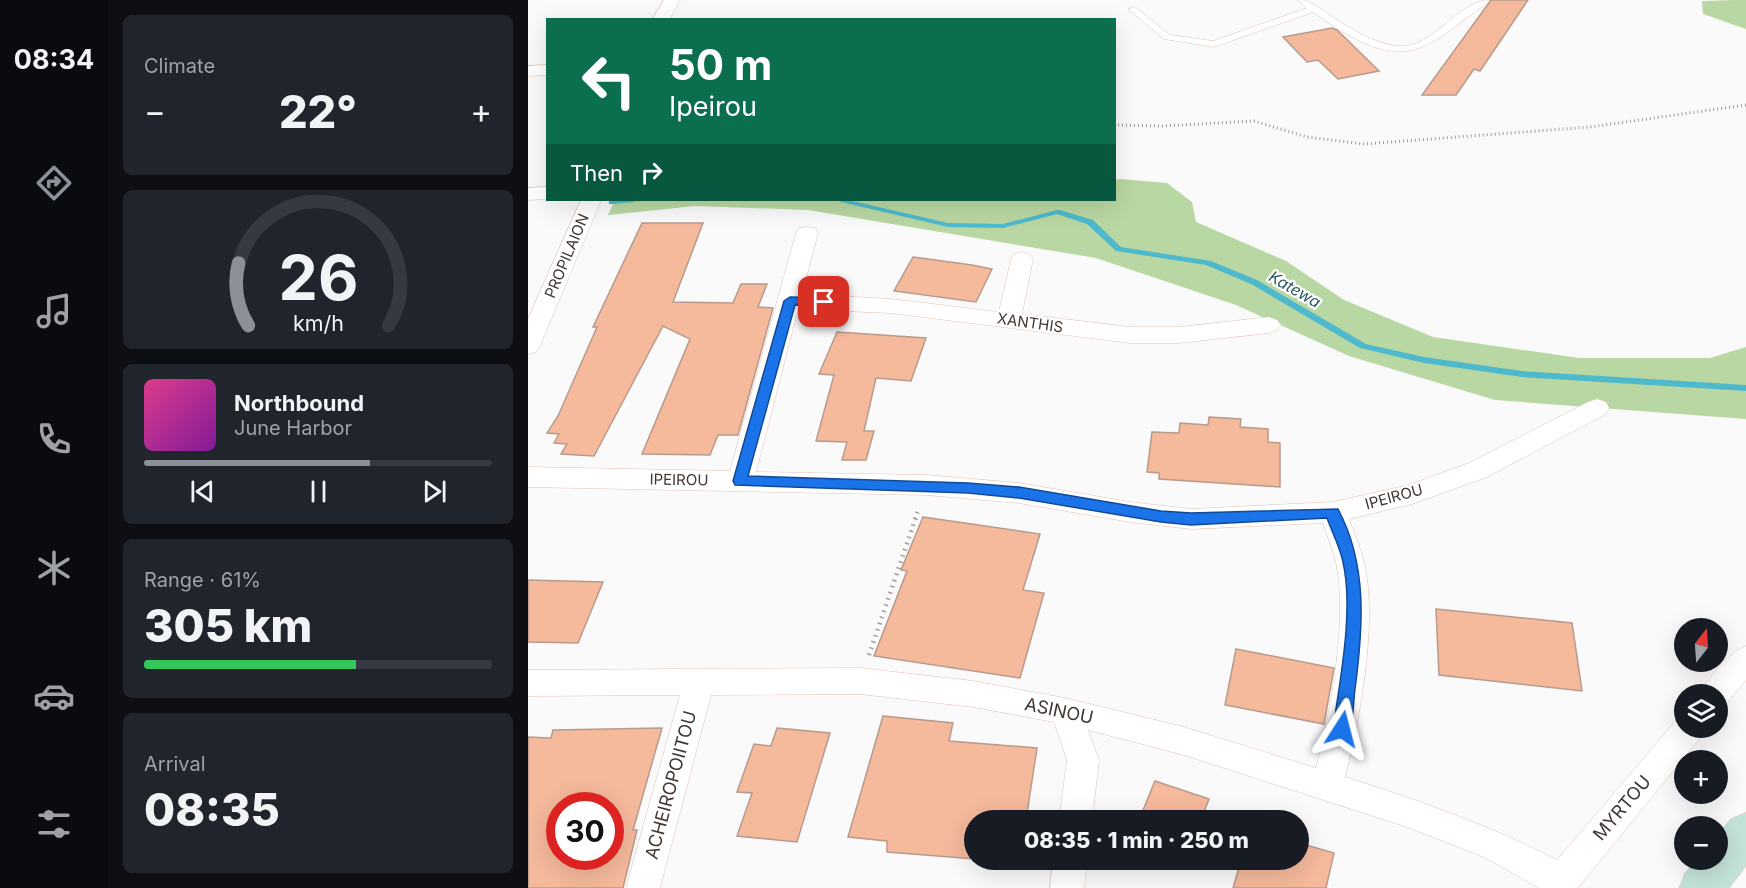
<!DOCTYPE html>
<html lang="en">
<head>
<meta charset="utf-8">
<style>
  :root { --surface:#171b24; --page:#20242c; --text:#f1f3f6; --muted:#9ea1a6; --line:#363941; --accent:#8c9099 }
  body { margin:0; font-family:Inter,sans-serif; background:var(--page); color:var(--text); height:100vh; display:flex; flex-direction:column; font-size:22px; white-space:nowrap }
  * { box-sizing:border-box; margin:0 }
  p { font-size:20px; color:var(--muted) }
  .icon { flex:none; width:33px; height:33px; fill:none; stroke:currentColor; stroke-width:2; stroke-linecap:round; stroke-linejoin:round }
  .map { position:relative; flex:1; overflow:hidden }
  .drawer { display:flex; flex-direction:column; gap:15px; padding:15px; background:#0d0f14; width:420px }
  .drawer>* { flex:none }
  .hud { position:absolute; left:18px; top:18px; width:570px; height:183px; border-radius:0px; box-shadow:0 6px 24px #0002; background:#0b6e4f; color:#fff; overflow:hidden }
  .needle { width:39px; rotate:17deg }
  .buttons { position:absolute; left:1146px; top:618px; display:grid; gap:12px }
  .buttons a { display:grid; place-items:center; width:54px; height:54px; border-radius:50%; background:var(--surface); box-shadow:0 6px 24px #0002; font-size:30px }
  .speed { position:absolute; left:18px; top:792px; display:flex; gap:12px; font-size:30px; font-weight:700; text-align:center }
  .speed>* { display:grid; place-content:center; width:78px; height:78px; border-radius:50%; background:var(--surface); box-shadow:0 6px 24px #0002; line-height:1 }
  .speed .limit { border:9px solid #d22; background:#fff; color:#111 }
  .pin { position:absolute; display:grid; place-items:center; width:51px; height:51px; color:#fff; margin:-26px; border-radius:12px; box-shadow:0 3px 9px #0006 }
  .me { position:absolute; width:66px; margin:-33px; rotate:9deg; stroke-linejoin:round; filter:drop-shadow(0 0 4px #0008) }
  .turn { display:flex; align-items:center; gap:21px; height:126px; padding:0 24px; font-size:27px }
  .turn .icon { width:78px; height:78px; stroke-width:2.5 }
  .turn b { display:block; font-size:42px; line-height:51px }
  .then { display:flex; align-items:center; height:57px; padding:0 24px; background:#0003; gap:12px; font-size:22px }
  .big { font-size:45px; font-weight:800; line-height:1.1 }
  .drawer .card { flex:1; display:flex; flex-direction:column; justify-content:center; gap:9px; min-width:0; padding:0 21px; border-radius:9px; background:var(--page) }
  .drawer .dial { align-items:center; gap:0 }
  .dial svg { height:156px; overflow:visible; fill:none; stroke:var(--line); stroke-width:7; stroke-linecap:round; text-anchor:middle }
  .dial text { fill:var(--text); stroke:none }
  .song { display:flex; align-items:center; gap:18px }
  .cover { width:72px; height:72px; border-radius:9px; background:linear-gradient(135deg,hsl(330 70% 55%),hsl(290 70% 35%)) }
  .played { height:6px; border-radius:3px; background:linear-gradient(90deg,var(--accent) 65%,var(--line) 65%) }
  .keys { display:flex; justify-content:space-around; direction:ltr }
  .heat { display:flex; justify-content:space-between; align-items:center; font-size:33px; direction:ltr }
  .charge { height:9px; border-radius:4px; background:linear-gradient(90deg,#34c759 61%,var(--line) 0) }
  .trip { position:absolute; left:436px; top:810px; width:345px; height:60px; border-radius:30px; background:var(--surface); box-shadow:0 6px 24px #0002; font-weight:800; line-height:60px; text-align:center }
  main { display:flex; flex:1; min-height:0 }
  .tabs { display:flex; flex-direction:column; width:108px; justify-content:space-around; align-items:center; background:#090b0e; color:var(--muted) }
  .tabs .icon { width:42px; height:42px }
  .tabs .selected { color:var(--accent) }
  .tabs b { font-size:27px; color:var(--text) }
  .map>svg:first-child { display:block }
</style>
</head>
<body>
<main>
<nav class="tabs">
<b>08:34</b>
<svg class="icon selected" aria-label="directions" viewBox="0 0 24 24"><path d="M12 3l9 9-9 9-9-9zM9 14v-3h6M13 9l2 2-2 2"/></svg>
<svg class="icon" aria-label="music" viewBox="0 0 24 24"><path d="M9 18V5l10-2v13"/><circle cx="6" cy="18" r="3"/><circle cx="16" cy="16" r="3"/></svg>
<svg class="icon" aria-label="phone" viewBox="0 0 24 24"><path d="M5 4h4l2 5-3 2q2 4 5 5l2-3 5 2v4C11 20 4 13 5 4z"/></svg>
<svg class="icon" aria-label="climate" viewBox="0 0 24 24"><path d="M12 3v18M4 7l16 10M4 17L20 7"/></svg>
<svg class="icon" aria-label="car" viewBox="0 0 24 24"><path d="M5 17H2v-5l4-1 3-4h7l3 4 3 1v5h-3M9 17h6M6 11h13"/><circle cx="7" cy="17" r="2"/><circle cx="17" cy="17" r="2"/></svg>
<svg class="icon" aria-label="filters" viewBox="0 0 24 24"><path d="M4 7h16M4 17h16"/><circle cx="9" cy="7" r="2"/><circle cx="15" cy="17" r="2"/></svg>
</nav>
<section class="drawer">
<div class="card"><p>Climate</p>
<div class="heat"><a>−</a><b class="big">22°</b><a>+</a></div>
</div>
<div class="card dial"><svg viewBox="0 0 100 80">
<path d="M14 69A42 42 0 1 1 86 69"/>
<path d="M14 69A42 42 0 0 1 9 37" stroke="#8c9099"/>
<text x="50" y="56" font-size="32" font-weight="700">26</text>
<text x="50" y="72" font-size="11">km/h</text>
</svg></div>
<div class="card">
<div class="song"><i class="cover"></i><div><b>Northbound</b><p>June Harbor</p></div></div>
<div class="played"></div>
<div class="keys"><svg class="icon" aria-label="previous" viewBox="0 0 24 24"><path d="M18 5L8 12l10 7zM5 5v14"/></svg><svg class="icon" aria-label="pause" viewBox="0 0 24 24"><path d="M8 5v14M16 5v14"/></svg><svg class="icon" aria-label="next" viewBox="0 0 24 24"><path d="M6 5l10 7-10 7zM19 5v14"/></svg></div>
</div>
<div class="card"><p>Range · 61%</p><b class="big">305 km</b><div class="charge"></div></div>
<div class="card"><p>Arrival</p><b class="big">08:35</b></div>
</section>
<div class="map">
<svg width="1218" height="888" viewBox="0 0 1218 888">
  <rect width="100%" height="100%" fill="#fafafa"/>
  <path fill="#b9d7a2" d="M1206,0H1218V29L1175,14L1174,1Z
    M592,179L639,183L664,202L668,222L758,261L816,300L905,337L1051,358H1182L1218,347V419L967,400L821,356L708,305L568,258L280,210L167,206L80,215L87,200H586L587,180Z"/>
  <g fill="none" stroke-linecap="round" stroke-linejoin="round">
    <path fill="#4eb9cd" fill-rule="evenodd" d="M81,200H110L106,202L84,204H81Z
      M309,200H320L420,223L475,224L529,210H532L565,220L593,247L683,261L729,280L838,344L896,357L994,371L1218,385V391L994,377L896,363L832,348L723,284L678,265L588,251L559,224L529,214L475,228L420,227L313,202Z"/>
  </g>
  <path fill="#f5b99c" stroke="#b89a8c" stroke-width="1.5" fill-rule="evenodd" d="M963,0H1000L952,71L946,69L928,95H894Z
    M804,28L809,30L851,71L810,79L790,60L779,62L755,37Z
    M114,223H175L145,302L205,303L213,284H239L230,307L245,308L210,435H190L182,455L114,454L162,339L135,326L66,456L33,454L39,444L26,443L31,434L19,433L30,416L69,327H65Z
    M385,257L444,265L464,269L448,302L366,291Z
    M309,332L398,338L383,381L348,378L336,431H346L338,460H314L319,442L288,441L306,375L291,374Z
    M681,417L713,419L712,427L740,429V442L752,443V487L631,479V473L619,472L624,432L651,433L652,423L680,425Z
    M395,517L512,534L495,590L516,593L492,678L346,656L379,571L373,570Z
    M0,580L75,582L50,643L0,642Z
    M908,609L1044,623L1054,691L911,675Z
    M708,649L806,668L796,724L697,705Z
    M355,716L425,723L421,741L509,748L498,820H447V859L359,852V841L320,837Z
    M134,728L105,830H109L95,888H0V737L23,738L25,730ZM82,804V856H32V805Z
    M249,728L302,733L269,842L209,836L224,793L209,792L226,744L243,746Z
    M627,781L681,799L673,820H611Z
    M771,843L806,853L798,888H705L713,860H771Z"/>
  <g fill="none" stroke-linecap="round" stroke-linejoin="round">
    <defs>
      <path id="lane" d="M770,0C783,0 791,8 802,15C823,29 852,48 878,46C909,42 932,0 961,0C953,9 941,15 932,23C916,35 898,49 878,51C845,55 810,29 785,12L686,47L636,39L600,9L607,7L642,35L685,41L779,8Z"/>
      <path id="street" d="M136,0H152L141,20H124Z
        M20,65V75L0,76V66Z
        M20,187V199L0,200V188Z
        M53,200H73L12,346L8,352L0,354V319Z
        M279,227L287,228L290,233L274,294L363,299L471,312L483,259L486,254L494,252L502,254L505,259L494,314L602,327H651L741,317L749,320L753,325L749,330L741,333L651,343H602L363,313L270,309L228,472L399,475L491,483L602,502L663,509L805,502L881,485L941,463L1060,402L1069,399L1078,402L1081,408L1078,414L959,477L884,504L821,519C826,533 832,547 836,562C850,622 832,718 817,777C890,800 961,825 1029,860L1150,718L1156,716V728H1176L1172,738L1050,888H1011L956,857L879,827L656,755L560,730L571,760L564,820H531L539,760L526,722L445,707L332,694L183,695L132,888H98L152,695L0,696V670L332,668L445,681L537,698L656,727L788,768C803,712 820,619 808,562C805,549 799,536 795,523L663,529L602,522L491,503L399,495L0,487V467L202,471L268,233L271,228Z
        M1218,646V680L1199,703L1190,707V694H1173C1181,676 1200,653 1218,646Z
        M525,860H559L556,888H522Z"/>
      <path id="secondary" d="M1218,813V866L1201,888H1151L1157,873L1168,860H1190V834L1203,819Z"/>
    </defs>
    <use href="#lane" stroke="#e0c1b2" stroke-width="1"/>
    <use href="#street" stroke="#e0c1b2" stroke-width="1"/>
    <use href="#secondary" stroke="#e0c1b2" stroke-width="1"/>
    <path stroke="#a29c99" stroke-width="3" stroke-dasharray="1 3" stroke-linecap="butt" d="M586,125L635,126L726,121L779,137L836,144L1062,127L1218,105"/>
    <path stroke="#a29c99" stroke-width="4" stroke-dasharray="1.5 4.5" stroke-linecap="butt" d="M387,519L391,508"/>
    <path stroke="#a29c99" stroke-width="4.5" stroke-dasharray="1.5 5" stroke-linecap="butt" d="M341,655L388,517"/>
    <use href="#lane" fill="#fff" fill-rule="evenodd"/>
    <use href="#street" fill="#fff" fill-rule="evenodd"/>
    <use href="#secondary" fill="#c3e2d8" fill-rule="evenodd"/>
  </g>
  <path fill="#1a73e8" stroke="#114b97" stroke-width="1.5" d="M262,297L296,298L302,302L296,306L267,305L220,476L440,483L491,487L633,511L663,513L810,509C840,565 835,628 827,689C825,703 826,721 820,734L814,737L808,734L805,729C812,680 826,610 815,562C812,547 804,532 799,518L663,525L633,522L491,498L440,493L207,485L205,481L256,301Z"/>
  <g text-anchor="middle" stroke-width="4.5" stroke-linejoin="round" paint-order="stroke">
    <g font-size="15" fill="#423630" stroke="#fff">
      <text transform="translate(39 256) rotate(-67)" y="5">PROPILAION</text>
      <text transform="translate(502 323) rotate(8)" y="5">XANTHIS</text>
      <text transform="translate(151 480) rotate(1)" y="5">IPEIROU</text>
      <text transform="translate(866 497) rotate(-15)" y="5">IPEIROU</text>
    </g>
    <g font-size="16" font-style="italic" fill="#2a5861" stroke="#fff">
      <text transform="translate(767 289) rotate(30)" y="6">Katewa</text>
    </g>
    <g font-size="18" fill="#423630" stroke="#fff">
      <text transform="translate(531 711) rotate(12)" y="6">ASINOU</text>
      <text transform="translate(143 785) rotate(-75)" y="6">ACHEIROPOIITOU</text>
      <text transform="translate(1094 808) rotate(-50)" y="6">MYRTOU</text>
    </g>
  </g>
</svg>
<div class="buttons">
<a><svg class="needle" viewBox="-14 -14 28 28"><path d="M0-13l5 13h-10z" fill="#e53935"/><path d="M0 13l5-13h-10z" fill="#9ea1a6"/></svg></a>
<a><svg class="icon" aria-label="layers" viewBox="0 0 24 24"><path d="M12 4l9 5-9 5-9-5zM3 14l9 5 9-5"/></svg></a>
<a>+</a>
<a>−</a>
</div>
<div class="speed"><div class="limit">30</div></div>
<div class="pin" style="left:296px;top:302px;background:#d93025"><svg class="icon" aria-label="arrive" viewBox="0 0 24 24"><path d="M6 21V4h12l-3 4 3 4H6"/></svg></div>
<svg class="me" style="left:814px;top:729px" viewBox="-20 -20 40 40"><path d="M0-17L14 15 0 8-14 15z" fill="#1a73e8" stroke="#fff" stroke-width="4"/></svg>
<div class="trip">08:35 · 1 min · 250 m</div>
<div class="hud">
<div class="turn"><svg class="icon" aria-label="left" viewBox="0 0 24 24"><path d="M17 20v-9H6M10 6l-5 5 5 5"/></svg><div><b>50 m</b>Ipeirou</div></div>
<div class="then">Then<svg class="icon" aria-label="right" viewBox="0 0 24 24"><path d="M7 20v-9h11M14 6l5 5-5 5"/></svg></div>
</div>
</div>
</main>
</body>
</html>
